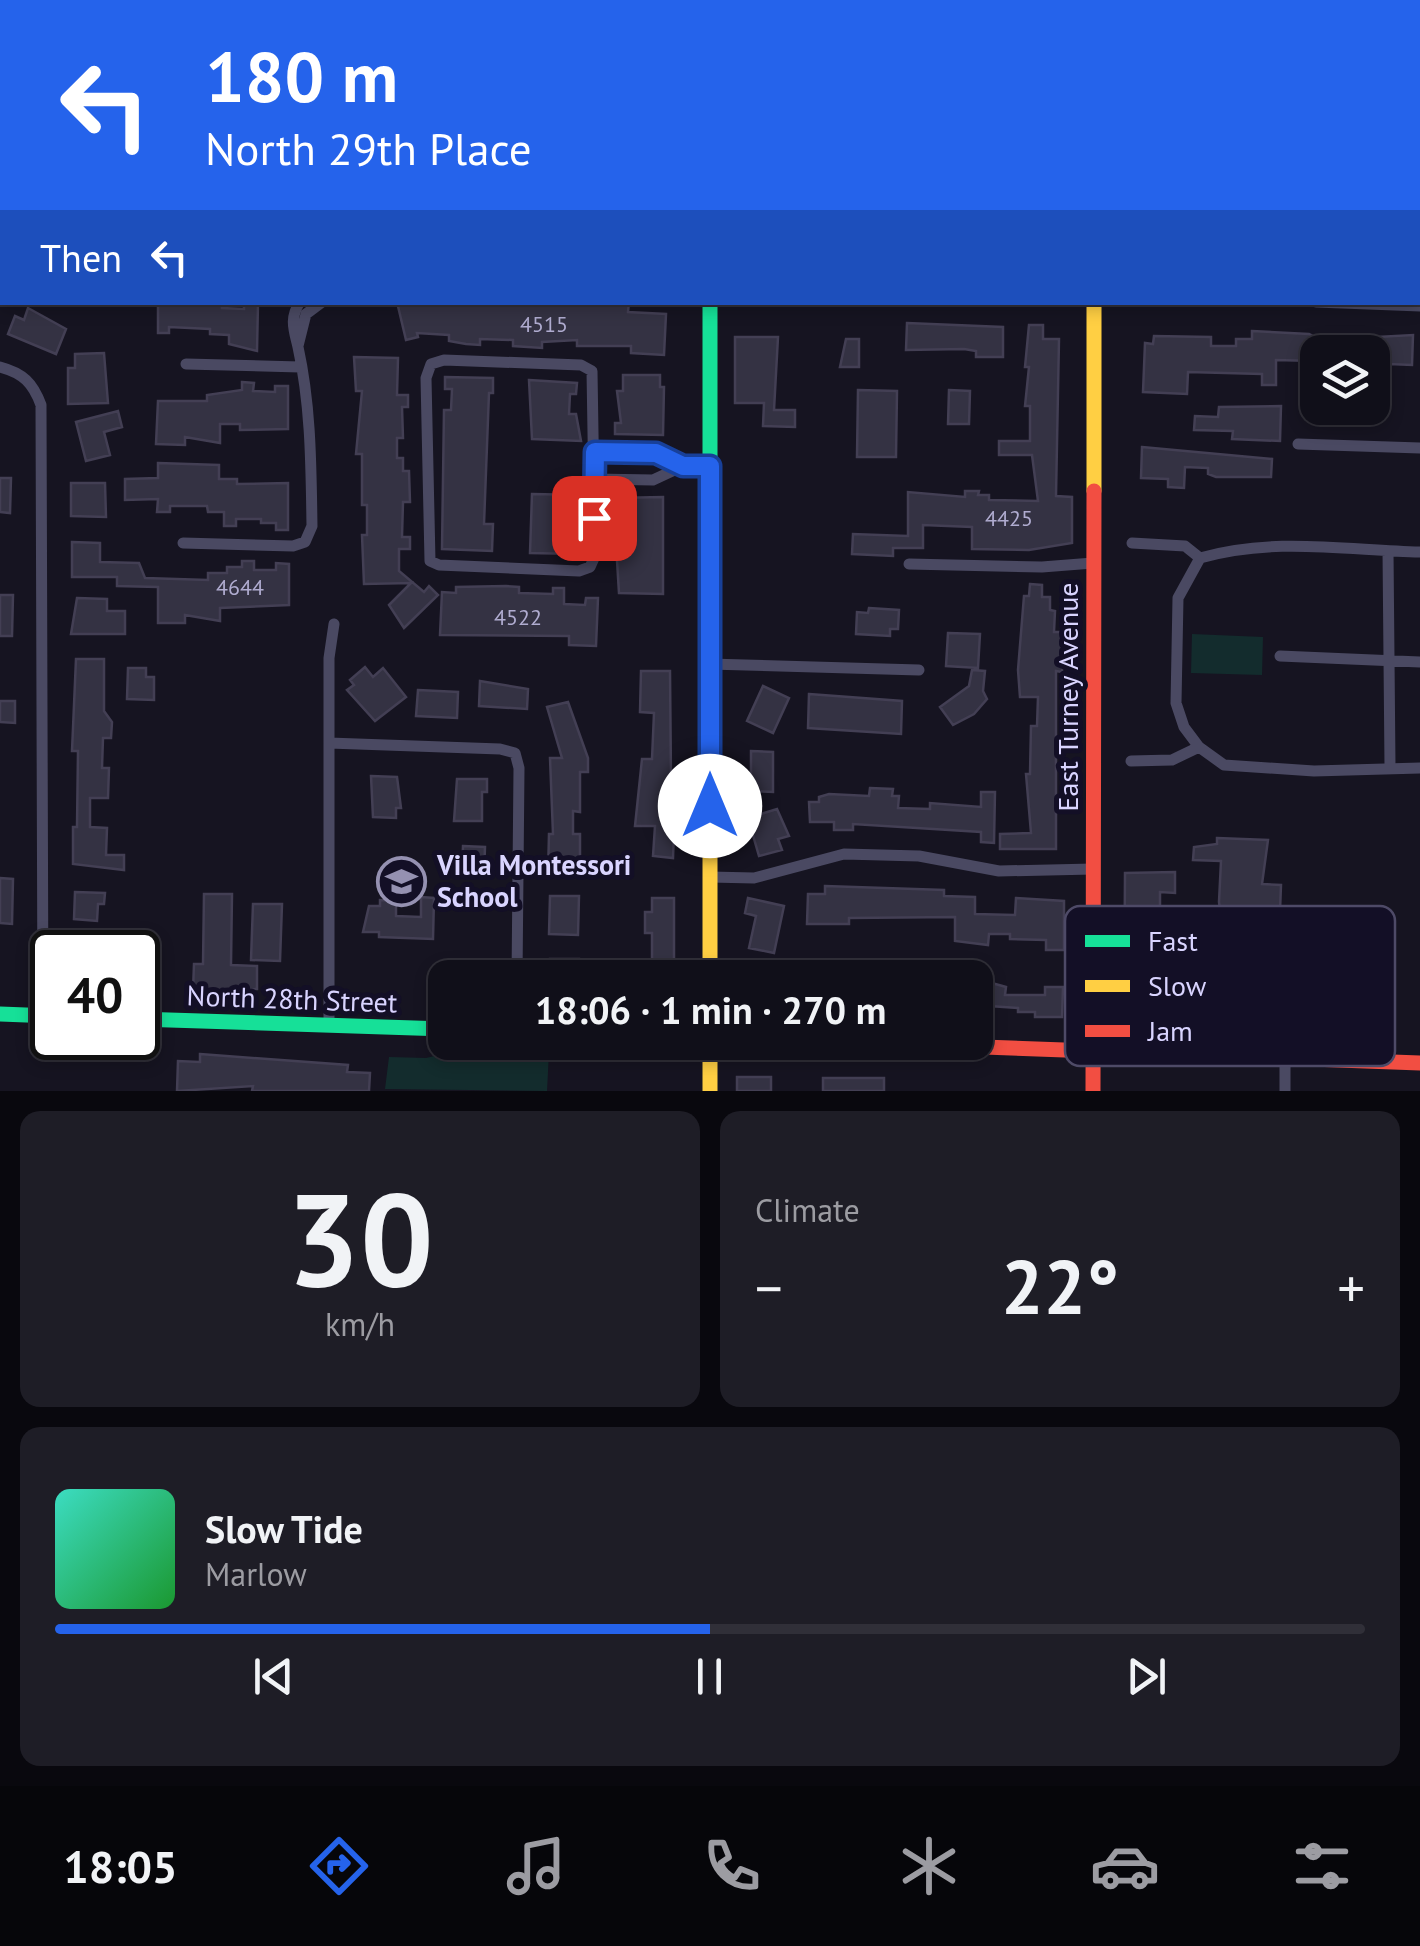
<!DOCTYPE html>
<html lang="en">
<head>
<meta charset="utf-8">
<style>
  :root { --surface:#100f19; --page:#1e1d26; --text:#f1f3f6; --muted:#9c9ca2; --line:#302f38; --accent:#2563eb }
  body { margin:0; font-family:"PT Sans",sans-serif; background:var(--page); color:var(--text); height:100vh; display:flex; flex-direction:column; font-size:38px; white-space:nowrap }
  * { box-sizing:border-box; margin:0 }
  p { font-size:32px; color:var(--muted) }
  .icon { flex:none; width:55px; height:55px; fill:none; stroke:currentColor; stroke-width:2; stroke-linecap:round; stroke-linejoin:round }
  .map { position:relative; height:1091px; overflow:hidden }
  .panel { display:flex; flex-direction:column; gap:20px; padding:20px; background:#09080e; flex:1 }
  .panel>* { flex:none }
  .top-card { position:absolute; left:0px; top:0px; width:1420px; height:305px; box-shadow:0 5px 15px #0003,0 0 0 2px var(--line); background:#2563eb; color:#fff; overflow:hidden }
  .controls { position:absolute; left:1300px; top:335px; display:grid; gap:20px }
  .controls a { display:grid; place-items:center; width:90px; height:90px; border-radius:20px; background:var(--surface); box-shadow:0 5px 15px #0003,0 0 0 2px var(--line); font-size:50px }
  .speed { position:absolute; left:30px; top:930px; display:flex; gap:20px; font-size:50px; font-weight:700; text-align:center }
  .speed>* { display:grid; place-content:center; width:130px; height:130px; border-radius:50%; background:var(--surface); box-shadow:0 5px 15px #0003,0 0 0 2px var(--line); line-height:1 }
  .speed .limit { border:5px solid #111; border-radius:15px; background:#fff; color:#111 }
  .pin { position:absolute; display:grid; place-items:center; width:85px; height:85px; color:#fff; margin:-42px; border-radius:20px; box-shadow:0 5px 15px #0006 }
  .me { position:absolute; width:110px; margin:-55px; rotate:0deg; stroke-linejoin:round; filter:drop-shadow(0 0 8px #0008) }
  .turn { display:flex; align-items:center; gap:35px; height:210px; padding:0 40px; font-size:45px }
  .turn .icon { width:130px; height:130px; stroke-width:2.5 }
  .turn b { display:block; font-size:70px; line-height:85px }
  .then { display:flex; align-items:center; height:95px; padding:0 40px; background:#0003; gap:20px; font-size:38px }
  .big { font-size:75px; font-weight:600; line-height:1.1 }
  .panel .card { flex:1; display:flex; flex-direction:column; justify-content:center; gap:15px; min-width:0; padding:0 35px; border-radius:20px; background:var(--page) }
  .panel .dial { align-items:center; gap:0 }
  .dial b { font-size:130px; line-height:1 }
  .song { display:flex; align-items:center; gap:30px }
  .cover { width:120px; height:120px; border-radius:15px; background:linear-gradient(135deg,hsl(170 70% 55%),hsl(130 70% 35%)) }
  .played { height:10px; border-radius:5px; background:linear-gradient(90deg,var(--accent) 50%,var(--line) 50%) }
  .keys { display:flex; justify-content:space-around; direction:ltr }
  .heat { display:flex; justify-content:space-between; align-items:center; font-size:55px; direction:ltr }
  .panel .tiles { flex:1; display:grid; gap:20px; grid-template-columns:1fr 1fr }
  .card:last-child { grid-column:span 2 }
  .trip { position:absolute; left:428px; top:960px; width:565px; height:100px; border-radius:20px; background:var(--surface); box-shadow:0 5px 15px #0003,0 0 0 2px var(--line); font-weight:600; line-height:100px; text-align:center }
  .menu { display:flex; height:160px; justify-content:space-around; align-items:center; background:#06060a; color:var(--muted) }
  .menu .icon { width:70px; height:70px }
  .menu .current { color:var(--accent) }
  .menu b { font-size:45px; color:var(--text) }
  .map>svg:first-child { display:block }
</style>
</head>
<body>
<div class="map">
<svg width="1420" height="1091" viewBox="0 0 1420 1091">
  <rect width="100%" height="100%" fill="#161421"/>
  <path fill="#132c2d" d="M1192,634L1263,637L1262,675L1191,673Z
    M465,1049L549,1052L547,1091L385,1089L389,1057L426,1058Z"/>
  <path fill="#343243" stroke="#433f54" stroke-width="2.5" d="M158,302H222V308L244,309V303H258L257,351L229,344V335L210,334V329L169,327V333H158Z
    M397,302H629L628,312L666,314L664,355L631,353V346H577V340L542,342V348L513,346V340L480,339V345L466,344L449,341V335L417,333L418,337L406,340Z
    M28,308L66,329L56,354L8,334L15,316L24,320Z
    M907,323L1003,327V357H976V351L964,349L906,350Z
    M1029,325H1043V339H1059L1056,496L1072,497V543L1029,550L972,549V527L923,525V548H893V556L852,554L853,534L908,536V492L965,497V491H979L978,495H989V500L1038,501L1032,455H999V441H1030V406H1025L1029,367H1025Z
    M1252,331L1309,334L1321,340L1413,335L1412,365L1389,364V371H1372L1373,352H1318L1313,361L1276,360V385H1262V374L1188,372L1187,394L1143,392L1145,343L1153,344L1154,336L1211,337V346H1236V339H1252Z
    M735,337H778L774,410H795V427L763,426L764,403H735Z
    M846,339H859V367H840Z
    M104,353L108,403L68,404V368H75V354Z
    M354,357L398,358L397,395H408V407H402L403,438H397V458H403V471H409L410,502H403L402,537H410V549H399V571L424,592L429,586L438,595L404,628L389,605L411,583L364,584L362,535H367V505H362V454H356L362,391H356Z
    M623,375H660V387H664L663,435L615,434V423H621L617,391H623Z
    M445,377L493,378V393H489L484,524H493L492,551L442,549L444,410H451L452,389H445Z
    M529,380L577,383L576,394H570L569,414H576L581,441L532,439Z
    M242,382L254,383L253,391L275,392V386H288V429L240,430V424H220V443L185,437V445L156,444L158,401H207V395L242,390Z
    M858,390L897,391L896,457H857Z
    M949,390L970,391L969,424H948Z
    M1281,406L1280,441L1232,439L1233,431L1194,430L1195,416L1218,417L1219,407Z
    M118,411L122,427L104,432L110,455L86,461L76,422Z
    M1142,447L1272,459L1271,477H1216L1208,474V468L1185,467L1184,488L1168,487V479L1141,478Z
    M158,463L219,465V479H237V484L288,483V530H276V523H261V519H236V526H224V512H208L207,506H170V512H157L158,499L125,500V479L158,478Z
    M0,478H11L10,513L0,512Z
    M71,483H105L106,517L71,516Z
    M532,494L581,495L574,522L579,554L530,553Z
    M663,497V594L619,593L616,544H622V524L614,498Z
    M72,542L100,543V562L139,563L145,578L208,580V573H227V567H242V561H254V570H276V563L289,564V605L220,608V621L185,615V623H158V587L117,586V577H72Z
    M1030,584L1042,585V597H1050V610L1055,611L1054,632H1063L1062,672L1056,671V849H1000V834L1031,833L1026,774H1030L1031,726H1037L1038,697H1020L1018,670L1024,596H1029Z
    M506,586L519,587V593L553,594V588H564V604L585,605L586,598H598L596,646L569,645V636L440,635L442,592L456,593V587Z
    M0,595H13L12,636H0Z
    M77,598L107,599V611H125V634H71Z
    M869,608L899,610L898,629H890V636L856,634L857,612L868,613Z
    M948,633L980,634L978,668L946,666Z
    M76,659H104V711L112,722L111,738H103L102,768H109L108,798H90V827L107,828L106,855H124V870L73,864V827H77L78,751H72Z
    M365,667L373,677L383,668L406,697L375,721L347,690L354,685L350,680Z
    M128,668H146V677H154V700L127,699Z
    M972,670L985,671L983,691L987,699L974,714L953,725L940,707L969,686Z
    M641,671H670L671,780H676L673,858L653,856L655,826H635L642,759H652L654,713L640,712Z
    M480,681L528,689L527,709L479,706Z
    M763,686L789,698L773,733L747,721Z
    M418,690L458,692L457,718L416,716Z
    M809,694L902,701L901,734L808,728Z
    M0,701H15V723L0,722Z
    M568,702L588,758V772H580V812L573,811V834H580V874H548L549,834H553L550,758H562L547,707Z
    M751,751L773,752V792L751,791Z
    M371,776L397,777L401,808H396V818L373,817Z
    M457,779H487V792H482V821H454Z
    M870,788L893,789L892,796H899L898,808L930,809V803L981,807V792H995L994,843L981,842V832L853,824V830H834V822H810L809,802H819V797L829,794L869,796Z
    M777,809L789,836L778,839L782,850L759,856L748,818Z
    M1217,838L1268,840L1262,884L1281,885L1280,911L1247,909L1246,945H1253V955H1260L1259,972H1281V998H1263V1003H1220L1225,951L1219,902L1221,861L1193,860L1194,847L1217,844Z
    M463,846L485,847L484,874L462,873Z
    M1175,872V893L1160,892V911L1174,912V932H1160V957H1170V968H1175L1174,1027L1124,1024L1125,873Z
    M0,878L13,879L12,924L0,923Z
    M825,886L944,890V896L975,897V914L1015,915L1016,898L1064,901V950H1046V940L1010,939V934H989L988,945L955,941V917L849,918V924H807L808,894H825Z
    M75,892L105,893L104,904H98L97,921L74,919Z
    M204,894H232L231,965L257,966V989L193,991L194,964H203Z
    M550,896H579L578,935L549,934Z
    M421,897L434,898L433,939L379,937V932H363L369,906H380V900L396,901V916L421,917Z
    M652,898H674V978H644V967H652V933H645V912H652Z
    M748,898L784,906L774,953L749,948L756,916L745,913Z
    M253,904H282L280,961L251,960Z
    M550,959H579V978H550Z
    M778,960L782,978H750L748,968Z
    M981,980L1006,987L1005,995H1045V987H1063L1062,1017H1035V1012H1018V1008L975,1005V984Z
    M200,1054L348,1065L347,1072L370,1073L369,1091H252L253,1086L177,1091L178,1061L200,1062Z
    M737,1077H771V1091H737Z
    M823,1078H884V1091H823Z"/>
  <g fill="none" stroke-linecap="round" stroke-linejoin="round">
    <path stroke="#4a4962" stroke-width="11" d="M267,0V2
      M1024,0V2
      M131,2V0
      M399,2V0
      M872,2V0
      M1172,2V0
      M1324,2V0
      M0,13H2
      M0,182H2
      M1316,302L1420,306
      M298,346L306,314L322,302
      M444,360L581,365L592,371L595,556L590,567L579,571L439,565L430,561L426,378L431,364Z
      M186,364L300,367
      M0,367C23,373 33,383 41,405L43,1015
      M1298,444L1420,448
      M595,452L655,453L683,466H710
      M595,479L653,480L683,466
      M183,543L293,546L305,542L312,526C311,465 311,406 298,347C294,330 289,318 300,302
      M1132,543L1185,546L1200,558
      M1388,551L1390,766
      M1200,558C1273,537 1345,550 1420,552
      M909,564L1042,567L1093,563
      M1280,656L1420,662
      M709,664L919,670
      M329,743L500,749L515,753L519,768L517,978
      M1199,747L1184,727L1176,703L1178,598L1200,558
      M1131,761L1172,760L1199,747L1224,765L1314,771L1420,768
      M710,877L754,878L844,854L919,856L999,871L1093,869
      M329,1025V658L334,624
      M1285,1058V1091"/>
    <path stroke="#16e098" stroke-width="15" d="M710,302V721
      M0,1014L52,1016
      M138,1019L445,1029"/>
    <path stroke="#ffcf43" stroke-width="15" d="M710,0V2
      M1094,491V302
      M710,721V978
      M710,1042V1091"/>
    <path stroke="#f24e42" stroke-width="15" d="M844,1042L1420,1063
      M1093,1091L1094,491"/>
  </g>
  <g fill="none" stroke-linecap="round" stroke-linejoin="round">
    <defs>
      <path id="route" d="M594,518L595,452L656,453L683,466H710V806"/>
    </defs>
    <use href="#route" stroke="#184099" stroke-width="25"/>
    <use href="#route" stroke="#2563eb" stroke-width="18"/>
  </g>
  <defs>
    <symbol id="school-ring" viewBox="-11 -11 22 22"><circle r="9.5" fill="#130f26" stroke="#9591b1" stroke-width="1.5"/><path d="M0-5L7-2L0 1L-7-2ZM-4 1L0 2.5L4 1V4Q0 6-4 4Z" fill="#9591b1"/></symbol>
  </defs>
  <g fill-rule="evenodd">
    <use href="#school-ring" x="374" y="854" width="55" height="55"/>
  </g>
  <g text-anchor="middle" stroke-width="10" stroke-linejoin="round" paint-order="stroke">
    <g font-size="22" fill="#b0acd0">
      <text x="544" y="332">4515</text>
      <text x="1009" y="526">4425</text>
      <text x="240" y="595">4644</text>
      <text x="518" y="625">4522</text>
    </g>
    <g font-size="28" fill="#d9d4ff" stroke="#130f26">
      <text transform="translate(1068 697) rotate(-90)" y="10">East Turney Avenue</text>
      <text transform="translate(292 999) rotate(2)" y="10">North 28th Street</text>
    </g>
    <g font-size="28" font-weight="bold" fill="#d9d4ff" stroke="#130f26" text-anchor="start">
      <text x="437" y="875">Villa Montessori<tspan x="437" dy="32">School</tspan></text>
    </g>
  </g>
  <rect x="1065" y="906" width="330" height="160" rx="15" fill="#130f26" stroke="#4e4a67" stroke-width="2.5"/>
  <rect x="1085" y="935" width="45" height="12" fill="#16e098"/>
  <rect x="1085" y="980" width="45" height="12" fill="#ffcf43"/>
  <rect x="1085" y="1025" width="45" height="12" fill="#f24e42"/>
  <g font-size="28" fill="#d9d4ff">
    <text x="1148" y="951">Fast</text>
    <text x="1148" y="996">Slow</text>
    <text x="1148" y="1041">Jam</text>
  </g>
</svg>
<div class="controls">
<a><svg class="icon" aria-label="layers" viewBox="0 0 24 24"><path d="M12 4l9 5-9 5-9-5zM3 14l9 5 9-5"/></svg></a>
</div>
<div class="speed"><div class="limit">40</div></div>
<div class="pin" style="left:594px;top:518px;background:#d93025"><svg class="icon" aria-label="arrive" viewBox="0 0 24 24"><path d="M6 21V4h12l-3 4 3 4H6"/></svg></div>
<svg class="me" style="left:710px;top:806px" viewBox="-20 -20 40 40"><circle r="19" fill="#fff"/><path d="M0-13L10 11 0 6-10 11z" fill="#2563eb"/></svg>
<div class="trip">18:06 · 1 min · 270 m</div>
<div class="top-card">
<div class="turn"><svg class="icon" aria-label="left" viewBox="0 0 24 24"><path d="M17 20v-9H6M10 6l-5 5 5 5"/></svg><div><b>180 m</b>North 29th Place</div></div>
<div class="then">Then<svg class="icon" aria-label="left" viewBox="0 0 24 24"><path d="M17 20v-9H6M10 6l-5 5 5 5"/></svg></div>
</div>
</div>
<section class="panel">
<div class="tiles">
<div class="card dial"><b>30</b><p>km/h</p></div>
<div class="card"><p>Climate</p>
<div class="heat"><a>−</a><b class="big">22°</b><a>+</a></div>
</div>
<div class="card">
<div class="song"><i class="cover"></i><div><b>Slow Tide</b><p>Marlow</p></div></div>
<div class="played"></div>
<div class="keys"><svg class="icon" aria-label="previous" viewBox="0 0 24 24"><path d="M18 5L8 12l10 7zM5 5v14"/></svg><svg class="icon" aria-label="pause" viewBox="0 0 24 24"><path d="M8 5v14M16 5v14"/></svg><svg class="icon" aria-label="next" viewBox="0 0 24 24"><path d="M6 5l10 7-10 7zM19 5v14"/></svg></div>
</div>
</div>
</section>
<nav class="menu">
<b>18:05</b>
<svg class="icon current" aria-label="directions" viewBox="0 0 24 24"><path d="M12 3l9 9-9 9-9-9zM9 14v-3h6M13 9l2 2-2 2"/></svg>
<svg class="icon" aria-label="music" viewBox="0 0 24 24"><path d="M9 18V5l10-2v13"/><circle cx="6" cy="18" r="3"/><circle cx="16" cy="16" r="3"/></svg>
<svg class="icon" aria-label="phone" viewBox="0 0 24 24"><path d="M5 4h4l2 5-3 2q2 4 5 5l2-3 5 2v4C11 20 4 13 5 4z"/></svg>
<svg class="icon" aria-label="climate" viewBox="0 0 24 24"><path d="M12 3v18M4 7l16 10M4 17L20 7"/></svg>
<svg class="icon" aria-label="car" viewBox="0 0 24 24"><path d="M5 17H2v-5l4-1 3-4h7l3 4 3 1v5h-3M9 17h6M6 11h13"/><circle cx="7" cy="17" r="2"/><circle cx="17" cy="17" r="2"/></svg>
<svg class="icon" aria-label="filters" viewBox="0 0 24 24"><path d="M4 7h16M4 17h16"/><circle cx="9" cy="7" r="2"/><circle cx="15" cy="17" r="2"/></svg>
</nav>
</body>
</html>
